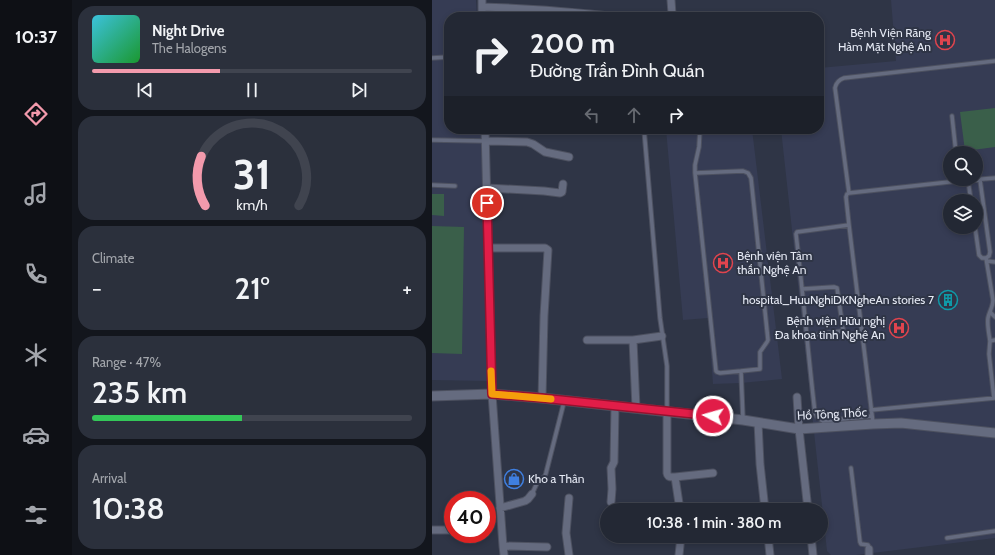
<!DOCTYPE html>
<html lang="en">
<head>
<meta charset="utf-8">
<style>
  :root { --surface:#232834; --page:#2b303c; --text:#f1f3f6; --muted:#a3a6ac; --line:#40444f; --accent:#f39aac }
  body { margin:0; font-family:Cabin,sans-serif; background:var(--page); color:var(--text); height:100vh; display:flex; flex-direction:column; font-size:15px; white-space:nowrap }
  * { box-sizing:border-box; margin:0 }
  p { font-size:13px; color:var(--muted) }
  .icon { flex:none; width:22px; height:22px; fill:none; stroke:currentColor; stroke-width:2; stroke-linecap:round; stroke-linejoin:round }
  .map { position:relative; flex:1; overflow:hidden }
  .details { display:flex; flex-direction:column; gap:6px; padding:6px; background:#13161d; width:360px }
  .details>* { flex:none }
  .banner { position:absolute; left:12px; top:12px; width:380px; height:122px; border-radius:16px; box-shadow:0 2px 6px #0003,0 0 0 1px var(--line); background:#232834; color:var(--text); overflow:hidden }
  .controls { position:absolute; left:511px; top:146px; display:grid; gap:8px }
  .controls a { display:grid; place-items:center; width:40px; height:40px; border-radius:50%; background:var(--surface); box-shadow:0 2px 6px #0003,0 0 0 1px var(--line); font-size:20px }
  .speed { position:absolute; left:12px; top:491px; display:flex; gap:8px; font-size:20px; font-weight:700; text-align:center }
  .speed>* { display:grid; place-content:center; width:52px; height:52px; border-radius:50%; background:var(--surface); box-shadow:0 2px 6px #0003,0 0 0 1px var(--line); line-height:1 }
  .speed .limit { border:6px solid #d22; background:#fff; color:#111 }
  .pin { position:absolute; display:grid; place-items:center; width:34px; height:34px; color:#fff; margin:-17px; border:2px solid #fff; border-radius:50%; box-shadow:0 1px 4px #0007 }
  .me { position:absolute; width:44px; margin:-22px; rotate:276deg; stroke-linejoin:round; filter:drop-shadow(0 0 3px #0008) }
  .turn { display:flex; align-items:center; gap:14px; height:84px; padding:0 20px; font-size:18px }
  .turn .icon { width:52px; height:52px; stroke-width:2.5 }
  .turn b { display:block; font-size:28px; line-height:34px }
  .lanes { display:flex; align-items:center; height:38px; padding:0 20px; background:#0003; justify-content:center; gap:20px; direction:ltr }
  .lanes .off { opacity:.35 }
  .big { font-size:30px; font-weight:600; line-height:1.1 }
  .details .card { flex:1; display:flex; flex-direction:column; justify-content:center; gap:6px; min-width:0; padding:0 14px; border-radius:16px; background:var(--page) }
  .details .dial { align-items:center; gap:0 }
  .dial svg { height:104px; overflow:visible; fill:none; stroke:var(--line); stroke-width:7; stroke-linecap:round; text-anchor:middle }
  .dial text { fill:var(--text); stroke:none }
  .song { display:flex; align-items:center; gap:12px }
  .cover { width:48px; height:48px; border-radius:6px; background:linear-gradient(135deg,hsl(190 70% 55%),hsl(130 70% 35%)) }
  .played { height:4px; border-radius:2px; background:linear-gradient(90deg,var(--accent) 40%,var(--line) 40%) }
  .keys { display:flex; justify-content:space-around; direction:ltr }
  .heat { display:flex; justify-content:space-between; align-items:center; font-size:22px; direction:ltr }
  .charge { height:6px; border-radius:3px; background:linear-gradient(90deg,#34c759 47%,var(--line) 0) }
  .trip { position:absolute; left:168px; top:503px; width:228px; height:40px; border-radius:20px; background:var(--surface); box-shadow:0 2px 6px #0003,0 0 0 1px var(--line); font-weight:600; line-height:40px; text-align:center }
  main { display:flex; flex:1; min-height:0 }
  .dock { display:flex; flex-direction:column; width:72px; justify-content:space-around; align-items:center; background:#0e1015; color:var(--muted) }
  .dock .icon { width:28px; height:28px }
  .dock .selected { color:var(--accent) }
  .dock b { font-size:18px; color:var(--text) }
  .map>svg:first-child { display:block }
</style>
</head>
<body>
<main>
<nav class="dock">
<b>10:37</b>
<svg class="icon selected" aria-label="directions" viewBox="0 0 24 24"><path d="M12 3l9 9-9 9-9-9zM9 14v-3h6M13 9l2 2-2 2"/></svg>
<svg class="icon" aria-label="music" viewBox="0 0 24 24"><path d="M9 18V5l10-2v13"/><circle cx="6" cy="18" r="3"/><circle cx="16" cy="16" r="3"/></svg>
<svg class="icon" aria-label="phone" viewBox="0 0 24 24"><path d="M5 4h4l2 5-3 2q2 4 5 5l2-3 5 2v4C11 20 4 13 5 4z"/></svg>
<svg class="icon" aria-label="climate" viewBox="0 0 24 24"><path d="M12 3v18M4 7l16 10M4 17L20 7"/></svg>
<svg class="icon" aria-label="car" viewBox="0 0 24 24"><path d="M5 17H2v-5l4-1 3-4h7l3 4 3 1v5h-3M9 17h6M6 11h13"/><circle cx="7" cy="17" r="2"/><circle cx="17" cy="17" r="2"/></svg>
<svg class="icon" aria-label="filters" viewBox="0 0 24 24"><path d="M4 7h16M4 17h16"/><circle cx="9" cy="7" r="2"/><circle cx="15" cy="17" r="2"/></svg>
</nav>
<section class="details">
<div class="card">
<div class="song"><i class="cover"></i><div><b>Night Drive</b><p>The Halogens</p></div></div>
<div class="played"></div>
<div class="keys"><svg class="icon" aria-label="previous" viewBox="0 0 24 24"><path d="M18 5L8 12l10 7zM5 5v14"/></svg><svg class="icon" aria-label="pause" viewBox="0 0 24 24"><path d="M8 5v14M16 5v14"/></svg><svg class="icon" aria-label="next" viewBox="0 0 24 24"><path d="M6 5l10 7-10 7zM19 5v14"/></svg></div>
</div>
<div class="card dial"><svg viewBox="0 0 100 80">
<path d="M14 69A42 42 0 1 1 86 69"/>
<path d="M14 69A42 42 0 0 1 11 31" stroke="#f39aac"/>
<text x="50" y="56" font-size="32" font-weight="700">31</text>
<text x="50" y="72" font-size="11">km/h</text>
</svg></div>
<div class="card"><p>Climate</p>
<div class="heat"><a>−</a><b class="big">21°</b><a>+</a></div>
</div>
<div class="card"><p>Range · 47%</p><b class="big">235 km</b><div class="charge"></div></div>
<div class="card"><p>Arrival</p><b class="big">10:38</b></div>
</section>
<div class="map">
<svg width="563" height="555" viewBox="0 0 563 555">
  <rect width="100%" height="100%" fill="#2f3546"/>
  <path fill="#363c54" fill-rule="evenodd" d="M0,0H44L45,17H17V129H50L57,381L0,380Z
    M459,0H563V538L424,555H399L395,551L349,129H387V68L464,61ZM518,153H544V179H518ZM518,201H544V227H518Z
    M234,129H320L350,379L309,383L281,384L276,318L251,320Z"/>
  <path fill="#3a5f4a" d="M563,108V147L533,151L528,112Z
    M0,194H12V216L0,215Z
    M0,226L32,227L30,354L0,353Z"/>
  <g fill="none" stroke-linecap="round" stroke-linejoin="round">
    <defs>
      <path id="service" d="M0,58L17,57
        M520,116L524,153
        M212,129L228,318L235,366V411
        M268,129L267,147L263,165V173L284,371L285,372L288,373L309,371L311,419
        M0,140L53,141
        M263,173L311,171L316,173L319,178L336,340L335,342L328,352V369L309,371
        M536,180L539,201
        M548,180L558,252L557,256L554,258L561,300C561,307 557,312 556,318C555,325 557,334 558,341L563,340
        M0,185L23,186
        M417,193L526,181L563,178
        M417,225L365,232L364,234C371,293 376,353 383,413L385,417L391,421L440,416
        M543,227L547,255L550,258H554
        M555,261L563,262
        M370,289L402,287L405,288L411,329L410,331L374,336
        M558,312L563,317
        M558,341L557,354L562,398
        M439,410L563,398
        M441,423L417,225L414,197L415,194L417,193L403,88C404,83 406,80 412,78L563,61
        M419,468L428,542L429,544L436,545L437,549
        M100,494L105,483L113,476L114,473L132,402
        M515,538L563,531"/>
      <path id="minor" d="M50,0V17
        M50,7C96,8 142,12 188,17
        M238,17L240,14L239,0
        M53,129L60,394L71,546L72,555
        M53,141L95,142L101,144L113,152L137,157
        M55,188L112,191L128,193L130,192L131,184
        M56,248H113L116,250L112,316L110,398
        M155,340H201L230,336
        M201,340L204,408
        M365,397L367,429L376,510
        M235,411V473C236,478 239,477 243,477L248,510
        M326,422L328,464L333,510
        M243,477L281,473
        M179,502L180,489L179,468L182,462L183,406
        M68,508L93,501L96,499L100,494
        M0,530H21
        M336,536L338,555
        M379,536L381,555
        M71,546L115,547
        M437,549V555
        M137,555L134,533L137,498
        M247,555L249,536"/>
      <path id="tertiary" d="M0,396L60,394L110,398L311,420L367,429L441,424L469,423L563,433"/>
    </defs>
    <use href="#service" stroke="#4d5160" stroke-width="5.5"/>
    <use href="#minor" stroke="#4d5160" stroke-width="9"/>
    <use href="#tertiary" stroke="#4d5160" stroke-width="11"/>
    <use href="#service" stroke="#656b7f" stroke-width="3.5"/>
    <use href="#minor" stroke="#656b7f" stroke-width="7"/>
    <use href="#tertiary" stroke="#656b7f" stroke-width="9"/>
  </g>
  <g fill="none" stroke-linecap="round" stroke-linejoin="round">
    <defs>
      <path id="route" d="M55,203L60,394L110,398L281,416"/>
    </defs>
    <use href="#route" stroke="#92132f" stroke-width="10"/>
    <use href="#route" stroke="#e11d48" stroke-width="7"/>
    <path stroke="#f59e0b" stroke-width="7" d="M59,371L60,394L119,399"/>
  </g>
  <defs>
    <symbol id="hospital-ring" viewBox="-11 -11 22 22"><circle r="9.5" fill="#2f3546" stroke="#e0444e" stroke-width="1.5"/><path d="M-5-5h3v3.5h4V-5h3V5h-3V1.5h-4V5h-3Z" fill="#e0444e"/></symbol>
    <symbol id="building-ring" viewBox="-11 -11 22 22"><circle r="9.5" fill="#2f3546" stroke="#0f9aa8" stroke-width="1.5"/><path d="M-4-6H4V6H1V3H-1V6H-4ZM-2.5-4.3h1.7v1.8h-1.7ZM.8-4.3h1.7v1.8H.8ZM-2.5-1h1.7V.8h-1.7ZM.8-1h1.7V.8H.8Z" fill="#0f9aa8"/></symbol>
    <symbol id="shop-ring" viewBox="-11 -11 22 22"><circle r="9.5" fill="#2f3546" stroke="#3f7fe0" stroke-width="1.5"/><path d="M-5-2.5h2.3a2.7 3.5 0 0 1 5.4 0H5L5.5 6h-11ZM-1.5-2.5h3a1.5 2.3 0 0 0-3 0Z" fill="#3f7fe0"/></symbol>
  </defs>
  <g fill-rule="evenodd">
    <use href="#hospital-ring" x="502" y="29" width="22" height="22"/>
    <use href="#hospital-ring" x="280" y="252" width="22" height="22"/>
    <use href="#building-ring" x="505" y="289" width="22" height="22"/>
    <use href="#hospital-ring" x="456" y="317" width="22" height="22"/>
    <use href="#shop-ring" x="71" y="468" width="22" height="22"/>
  </g>
  <g text-anchor="middle" stroke-width="4" stroke-linejoin="round" paint-order="stroke">
    <g font-size="12" fill="#e5e9f4" stroke="#2f3546" text-anchor="end">
      <text x="499" y="37">Bệnh Viện Răng<tspan x="499" dy="14">Hàm Mặt Nghệ An</tspan></text>
      <text x="305" y="260" text-anchor="start">Bệnh viện Tâm<tspan x="305" dy="14">thần Nghệ An</tspan></text>
      <text x="502" y="304">hospital_HuuNghiDKNgheAn stories 7</text>
      <text x="453" y="325">Bệnh viện Hữu nghị<tspan x="453" dy="14">Đa khoa tỉnh Nghệ An</tspan></text>
      <text x="96" y="483" text-anchor="start">Kho a Thân</text>
    </g>
    <g font-size="12" fill="#e5e9f4" stroke="#2f3546">
      <text transform="translate(400 414) rotate(-3)" y="4">Hồ Tông Thốc</text>
    </g>
  </g>
</svg>
<div class="controls">
<a><svg class="icon" aria-label="search" viewBox="0 0 24 24"><circle cx="10" cy="10" r="6"/><path d="M15 15l6 6"/></svg></a>
<a><svg class="icon" aria-label="layers" viewBox="0 0 24 24"><path d="M12 4l9 5-9 5-9-5zM3 14l9 5 9-5"/></svg></a>
</div>
<div class="speed"><div class="limit">40</div></div>
<div class="pin" style="left:55px;top:203px;background:#d93025"><svg class="icon" aria-label="arrive" viewBox="0 0 24 24"><path d="M6 21V4h12l-3 4 3 4H6"/></svg></div>
<svg class="me" style="left:281px;top:416px" viewBox="-20 -20 40 40"><circle r="17" fill="#e11d48" stroke="#fff" stroke-width="3"/><path d="M0-11L8 9 0 5-8 9z" fill="#fff"/></svg>
<div class="trip">10:38 · 1 min · 380 m</div>
<div class="banner">
<div class="turn"><svg class="icon" aria-label="right" viewBox="0 0 24 24"><path d="M7 20v-9h11M14 6l5 5-5 5"/></svg><div><b>200 m</b>Đường Trần Đình Quán</div></div>
<div class="lanes"><svg class="icon off" aria-label="left" viewBox="0 0 24 24"><path d="M17 20v-9H6M10 6l-5 5 5 5"/></svg><svg class="icon off" aria-label="ahead" viewBox="0 0 24 24"><path d="M12 20V5M6 11l6-6 6 6"/></svg><svg class="icon" aria-label="right" viewBox="0 0 24 24"><path d="M7 20v-9h11M14 6l5 5-5 5"/></svg></div>
</div>
</div>
</main>
</body>
</html>
